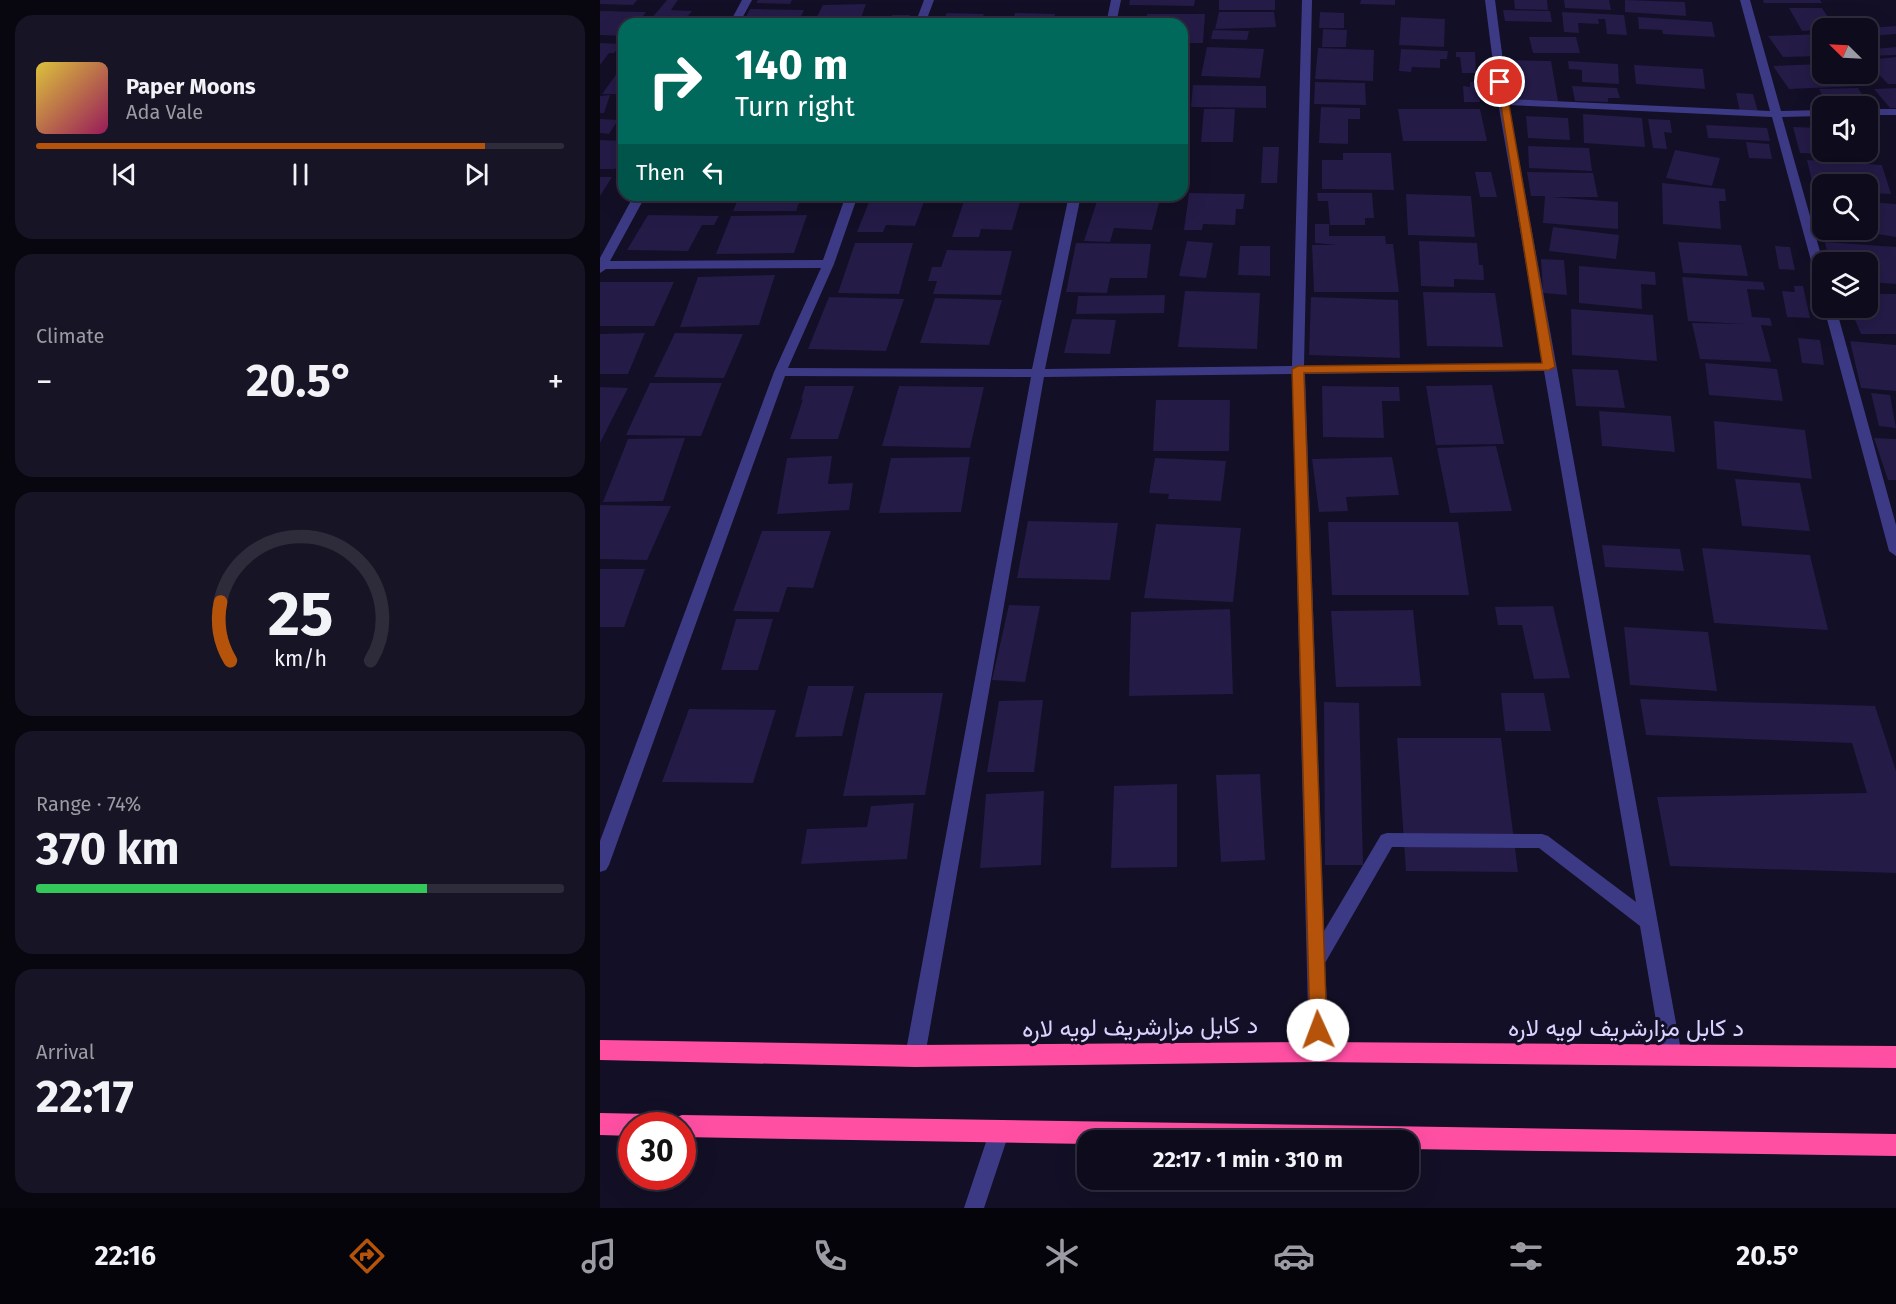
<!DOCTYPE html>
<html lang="en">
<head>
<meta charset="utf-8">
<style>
  :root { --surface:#0e0b1c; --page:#171425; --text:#f1f3f6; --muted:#9b9ba3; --line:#2e2b3b; --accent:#b45309 }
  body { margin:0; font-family:"Fira Sans",Vazirmatn,sans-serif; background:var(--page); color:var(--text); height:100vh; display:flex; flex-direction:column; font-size:22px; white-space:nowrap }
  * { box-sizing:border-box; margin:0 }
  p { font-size:20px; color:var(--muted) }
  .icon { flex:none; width:33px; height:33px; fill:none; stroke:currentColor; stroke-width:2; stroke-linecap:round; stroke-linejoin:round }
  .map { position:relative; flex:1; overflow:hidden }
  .drawer { display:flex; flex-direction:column; gap:15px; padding:15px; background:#08060f; width:600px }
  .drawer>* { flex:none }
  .banner { position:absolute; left:18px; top:18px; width:570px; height:183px; border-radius:18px; box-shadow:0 6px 24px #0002,0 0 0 2px var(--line); background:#00695c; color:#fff; overflow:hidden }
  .needle { width:39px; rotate:294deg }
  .tools { position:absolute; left:1212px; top:18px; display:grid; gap:12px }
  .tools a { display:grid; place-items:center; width:66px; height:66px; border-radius:12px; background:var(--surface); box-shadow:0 6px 24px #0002,0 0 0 2px var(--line); font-size:30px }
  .speed { position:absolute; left:18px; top:1112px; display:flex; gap:12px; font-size:30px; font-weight:700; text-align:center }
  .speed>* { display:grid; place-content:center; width:78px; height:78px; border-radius:50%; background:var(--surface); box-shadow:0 6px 24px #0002,0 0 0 2px var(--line); line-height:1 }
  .speed .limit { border:9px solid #d22; background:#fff; color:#111 }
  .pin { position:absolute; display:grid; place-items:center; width:51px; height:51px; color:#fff; margin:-26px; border:3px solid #fff; border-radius:50%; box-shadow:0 2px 6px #0007 }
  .me { position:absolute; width:66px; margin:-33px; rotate:358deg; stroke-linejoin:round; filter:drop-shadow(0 0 4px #0008) }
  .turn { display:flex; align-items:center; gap:21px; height:126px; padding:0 18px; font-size:27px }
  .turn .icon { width:78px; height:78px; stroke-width:2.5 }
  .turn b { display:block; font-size:42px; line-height:51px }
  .then { display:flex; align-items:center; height:57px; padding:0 18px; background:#0003; gap:12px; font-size:22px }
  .big { font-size:45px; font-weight:700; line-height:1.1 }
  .drawer .tile { flex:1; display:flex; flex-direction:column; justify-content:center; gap:9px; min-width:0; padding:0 21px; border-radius:18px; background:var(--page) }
  .drawer .dial { align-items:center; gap:0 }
  .dial svg { height:156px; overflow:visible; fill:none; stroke:var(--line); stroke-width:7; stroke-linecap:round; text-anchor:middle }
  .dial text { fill:var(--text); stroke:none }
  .song { display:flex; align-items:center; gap:18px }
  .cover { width:72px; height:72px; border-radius:9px; background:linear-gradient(135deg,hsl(50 70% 55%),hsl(330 70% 35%)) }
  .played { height:6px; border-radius:3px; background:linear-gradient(90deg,var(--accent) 85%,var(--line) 85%) }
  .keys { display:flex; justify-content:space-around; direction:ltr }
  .heat { display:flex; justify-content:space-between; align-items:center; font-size:33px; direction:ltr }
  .charge { height:9px; border-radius:4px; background:linear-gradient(90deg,#34c759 74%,var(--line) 0) }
  .trip { position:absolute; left:477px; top:1130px; width:342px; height:60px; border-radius:18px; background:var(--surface); box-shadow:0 6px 24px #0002,0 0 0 2px var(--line); font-weight:700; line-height:60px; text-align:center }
  .tabs { display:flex; height:96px; justify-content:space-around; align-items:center; background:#06040b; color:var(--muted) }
  .tabs .icon { width:42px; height:42px }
  .tabs .on { color:var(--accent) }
  .tabs b { font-size:27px; color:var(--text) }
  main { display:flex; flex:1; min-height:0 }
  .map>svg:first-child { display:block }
</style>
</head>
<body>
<main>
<section class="drawer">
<div class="tile">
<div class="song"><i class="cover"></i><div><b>Paper Moons</b><p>Ada Vale</p></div></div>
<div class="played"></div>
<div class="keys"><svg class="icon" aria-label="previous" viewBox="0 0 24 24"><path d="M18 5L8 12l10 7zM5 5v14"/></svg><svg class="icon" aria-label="pause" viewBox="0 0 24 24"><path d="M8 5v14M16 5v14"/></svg><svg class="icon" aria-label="next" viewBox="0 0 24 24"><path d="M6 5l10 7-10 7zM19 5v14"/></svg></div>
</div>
<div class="tile"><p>Climate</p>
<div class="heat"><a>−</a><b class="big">20.5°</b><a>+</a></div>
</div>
<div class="tile dial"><svg viewBox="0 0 100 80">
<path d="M14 69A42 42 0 1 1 86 69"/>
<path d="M14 69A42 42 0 0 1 9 39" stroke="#b45309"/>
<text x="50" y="56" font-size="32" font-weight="700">25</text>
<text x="50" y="72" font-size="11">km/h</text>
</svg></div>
<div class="tile"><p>Range · 74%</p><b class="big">370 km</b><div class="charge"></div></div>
<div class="tile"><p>Arrival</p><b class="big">22:17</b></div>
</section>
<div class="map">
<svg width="1296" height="1208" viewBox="0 0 1296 1208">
  <rect width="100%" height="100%" fill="#130f26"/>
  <path fill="#241b47" d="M0,0H37L33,5L0,4Z
    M67,0H78L71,10L92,11L84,21L51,19Z
    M158,0H192L190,4L156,3Z
    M530,0H595L594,6L529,5Z
    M619,0H675V10H619Z
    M761,0H795V5L760,4Z
    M914,0H947L948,10L915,9Z
    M964,0H1009L1011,10L965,8Z
    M1025,0L1085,2L1086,16L1025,12Z
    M1163,0H1220L1222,3H1164Z
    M266,4L259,24H213L223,5Z
    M1189,8H1222L1235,28L1202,31Z
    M150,9L204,10L201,16H166L161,24H142Z
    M903,10L950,11L952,22L905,21Z
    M0,11L46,12L37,24H24V36L0,35Z
    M619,12H674L676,27L615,29Z
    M720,12L744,13V28H719Z
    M962,12L1024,15L1027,35L1007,34L1005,19H998L999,24L978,23L979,33L964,32Z
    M347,13L384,14L379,24H352L342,22Z
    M415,13L455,14L453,24H411Z
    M547,14H605L603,43H582V24H546Z
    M292,15H310L306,24H289Z
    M801,17L845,19L844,47L799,45Z
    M1038,17L1112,22L1115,37L1063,34L1062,30L1039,29Z
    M1296,26V34L1268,36L1274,49L1296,47V55L1268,56V28Z
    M723,29L747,30L746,47H722Z
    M613,30L649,31L647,40L611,39Z
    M1222,34V56L1183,57L1168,36Z
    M929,37H976L980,53H933Z
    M0,43L21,44L14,53H9L0,65Z
    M607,47L664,49L660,78L601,76Z
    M718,48L774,50L773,81L715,79Z
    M801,49L848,51L847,59H840V68L812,67L811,72L799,71Z
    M856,52H875L876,73H862L860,57H856Z
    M1296,57V84H1288L1268,63V60Z
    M906,60L951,61L958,101L912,100Z
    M24,61V94H2L18,72Z
    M968,61L1018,64L1019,84L982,82V70L969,69Z
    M1222,64V74H1251L1261,86L1189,89L1173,66Z
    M1034,65L1103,69L1105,89L1036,84Z
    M715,82L765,83L766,105L714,104Z
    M870,82H879L880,102H864L863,86L870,87Z
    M593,85L666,86V108L591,107Z
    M972,86L1017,88L1020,98H1008V102L975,101Z
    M1258,88L1266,101H1226L1219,89Z
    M1296,88V108H1290L1274,89Z
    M1136,93L1153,94L1158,112H1140Z
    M10,95L4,113H0V96Z
    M721,107L760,108V119H748V144L719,143Z
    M604,109H635L633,142H601Z
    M798,109H880L887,141H803Z
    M983,114L1042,118L1045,147L984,143Z
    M926,116L968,118L970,140L928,138Z
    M0,119L18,120L9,134L0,133Z
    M1048,119L1070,120L1072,133L1064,132L1067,149L1053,148Z
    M1106,125L1167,128L1170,141L1108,138Z
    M1193,127L1222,128V152H1267L1269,156L1200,153Z
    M0,140L24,141V157L15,169H0Z
    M1146,142L1169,144L1172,159L1149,158Z
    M928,146L989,148L992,171L929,168Z
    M663,147H679L677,183H661Z
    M1075,150L1120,158L1112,186L1066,178Z
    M743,153H791L794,190L722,189V160H743Z
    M1207,160L1282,165L1291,194L1268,193V184H1222V190H1214Z
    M875,172H891L897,197H880Z
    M927,172L993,173L998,197H951L1018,202V229L943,223L945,196H931Z
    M0,177H12L0,196Z
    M1062,183L1125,189L1126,201H1119L1121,229L1063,224Z
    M589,193L645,194L643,209H636L635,225L603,224L602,230H584Z
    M717,193H772L774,218H765V225H730L728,201H718Z
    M806,194L871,196L875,237L808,235Z
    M140,195H202L196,211H133Z
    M366,195H422L412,230L381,229L379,237H352Z
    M499,195H561L552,230L514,228L510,242L484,241Z
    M271,197L325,199L315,226L286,225L283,232H257Z
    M1268,202L1296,204V237L1258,231L1268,230Z
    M48,215L119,216L114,225H102L88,251L27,250Z
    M207,215L194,253L116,254L131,216Z
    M715,224H729V236H785L786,244H793L799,292H714L712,245H738L715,243Z
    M953,227L1019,235L1016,259L949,251Z
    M587,241L613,243L606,278L579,276Z
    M819,241L877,243L879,265H883L884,280L854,279V287L821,286Z
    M1078,242L1141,245L1148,276L1083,273Z
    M1225,242L1296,247V284L1268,282V262H1229Z
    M255,243H313L299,294L238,293Z
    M476,243L551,244L547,278H510L507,293L466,292Z
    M640,246H670V276L638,275Z
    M1175,246L1190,247L1195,270L1179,269Z
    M347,250L412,251L401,295L333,294L337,281H328L332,267H341Z
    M941,259L964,260L967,295L943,293Z
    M979,266L1055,272L1056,285L1041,284L1042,309L979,303Z
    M175,275L159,325L80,327L98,277Z
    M1082,277L1163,282L1165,290L1147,289L1152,317L1170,318L1172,326L1161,325L1171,362L1100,359L1092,323L1145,324L1088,321Z
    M0,282H74L54,326H0Z
    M1194,286H1203L1210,318L1187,317L1182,291L1195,292Z
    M585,291L660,293L657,349L578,347Z
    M823,292L895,293L903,347L827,346Z
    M1268,294H1296V334H1261L1250,308H1268Z
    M565,295L564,313L476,314L478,296Z
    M229,297L304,299L286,351L208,349Z
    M711,297L798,300L800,358L709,355Z
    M335,298L402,300L389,345L320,343Z
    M971,309L1053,315L1057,361L972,355Z
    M472,319L516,320L510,354L464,353Z
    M45,333L28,374H0V334Z
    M75,333L143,334L124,378L54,377Z
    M1198,338L1220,340L1224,365L1202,363Z
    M1250,341L1296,345V391L1261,388Z
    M1105,363L1177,369L1183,401L1109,395Z
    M972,369L1018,370L1025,408L976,406Z
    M50,383H122L101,436L26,435Z
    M892,385L904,444L836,445L826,386Z
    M205,386H254L238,439H190L203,399L201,400Z
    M299,386L384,387L370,448L282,446Z
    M722,386L799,387L800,401H782L784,438L723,437Z
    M0,387L28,388L0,443Z
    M1271,393L1290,395L1296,428L1279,426Z
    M556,400H630L629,451H553Z
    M999,411L1071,416L1075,452L1002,446Z
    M1114,421L1205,430L1212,479L1117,469Z
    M85,438L63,501L3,502L28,439Z
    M1274,438L1296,439V480H1288Z
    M896,446L912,511L850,513L837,448Z
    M232,456L228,484L253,483L249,510L177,514L187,458Z
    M370,457L361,512L279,513L291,458Z
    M792,457L799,495L746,497L748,511L719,512L712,459Z
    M555,458L626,461L621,501L568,499L569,494L549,493Z
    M1135,479L1200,483L1210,531L1142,526Z
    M0,505L71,506L47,560L0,559Z
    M428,521L518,523L510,580L417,578Z
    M728,522H858L869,595H732Z
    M556,524L641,528L633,602L544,598Z
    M162,531H231L213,588L187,587L179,612L133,611Z
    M1002,545L1080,549L1084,571L1005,567Z
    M1102,548L1210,555L1228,630L1114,623Z
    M0,569H45L24,627H0Z
    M409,605L440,606L425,682L392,680Z
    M953,606L970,678L934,679L922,625H898L895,607Z
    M630,609L633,694L529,696L531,612Z
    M813,610L821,686L736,687L731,611Z
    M136,619H173L158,670H121Z
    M1024,627L1108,632L1117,691L1030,685Z
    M208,686H254L242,736L195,737Z
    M265,693H343L325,795L243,796Z
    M901,693H944L951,731H905Z
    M1040,699L1275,706L1296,771V873L1070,866L1057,797L1267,793L1252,743L1046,735Z
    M443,700L434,772H387L399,701Z
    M724,702L759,703L763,865H725Z
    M89,709L176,710L153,783L62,782Z
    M797,738H901L918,872L806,871Z
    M660,774L665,860L621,862L616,775Z
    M577,784V867L511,868L514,786Z
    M444,791L441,865L380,868L386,794Z
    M314,803L307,859L201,864L207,829L267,827L271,806Z"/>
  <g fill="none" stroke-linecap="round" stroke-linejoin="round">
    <path fill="#3d3a85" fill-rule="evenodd" d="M142,0H152L139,24H129Z
      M324,0H334L325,24H315Z
      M511,0H521L516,24H506Z
      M702,0H712L704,366L943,363L898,102L885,0H895L908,99L1170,111L1140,0H1150L1181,111L1222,110V116L1182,117L1223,262L1222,283L1216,279L1172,117L909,105L1082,1056L1079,1062L1072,1065L1065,1062L1062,1056L1040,926L939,848L792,847L725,963L729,1052L726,1058L719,1061L712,1058L709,1052L692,374L444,377L325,1056L322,1062L315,1065L308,1062L305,1056L431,377L185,376L9,865L6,870L0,872V841L174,372L221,268L6,269L0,273V258L34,195H46L10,261L223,260L246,195H258L234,264L188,368L432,369L469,195H481L445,369L692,366ZM944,371L1036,902L948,836L942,834L787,833L781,835L724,931L705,374Z
      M1268,109H1296V115H1268Z
      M1224,308H1236L1296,525V556L1289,551Z
      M400,1121L407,1123L410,1130L384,1208H364L390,1130L393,1123Z"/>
    <path fill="#ff4fa3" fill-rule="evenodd" d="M0,1040L315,1045L719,1042L1296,1046V1068L719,1062L315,1067L0,1060Z
      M0,1113L49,1114L57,1117L61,1125H32V1136L0,1135Z
      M82,1115L1296,1134V1156L808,1149V1140H488V1144L82,1137V1125H70L74,1118Z"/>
  </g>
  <path fill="#b45309" stroke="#753606" stroke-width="1.5" d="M897,80L905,82L955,367L949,370L704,373L727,1030L724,1035L718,1038L712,1035L710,1030L692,369L698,366L942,363Z"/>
  <g text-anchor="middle" stroke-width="6" stroke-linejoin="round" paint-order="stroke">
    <g font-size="24" fill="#d9d4ff" stroke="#130f26">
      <text transform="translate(540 1027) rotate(-1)" y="8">د کابل مزارشریف لویه لاره</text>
      <text x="1026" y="1036">د کابل مزارشریف لویه لاره</text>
    </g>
  </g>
</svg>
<div class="tools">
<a><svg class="needle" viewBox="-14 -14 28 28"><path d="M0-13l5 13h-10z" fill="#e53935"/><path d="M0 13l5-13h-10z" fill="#9b9ba3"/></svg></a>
<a><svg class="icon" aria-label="sound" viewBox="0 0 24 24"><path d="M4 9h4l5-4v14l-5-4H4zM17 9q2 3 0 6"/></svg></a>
<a><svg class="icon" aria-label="search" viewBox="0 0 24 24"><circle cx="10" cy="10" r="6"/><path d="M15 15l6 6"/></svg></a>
<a><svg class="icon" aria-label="layers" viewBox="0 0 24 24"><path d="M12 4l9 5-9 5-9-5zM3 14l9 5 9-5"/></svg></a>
</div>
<div class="speed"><div class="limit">30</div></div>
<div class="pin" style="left:900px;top:82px;background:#d93025"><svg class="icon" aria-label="arrive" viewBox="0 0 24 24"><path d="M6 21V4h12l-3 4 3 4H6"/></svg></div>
<svg class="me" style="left:718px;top:1030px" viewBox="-20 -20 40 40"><circle r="19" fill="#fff"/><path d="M0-13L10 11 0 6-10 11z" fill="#b45309"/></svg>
<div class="trip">22:17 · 1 min · 310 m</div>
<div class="banner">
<div class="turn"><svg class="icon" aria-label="right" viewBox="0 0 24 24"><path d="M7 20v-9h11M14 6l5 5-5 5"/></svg><div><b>140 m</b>Turn right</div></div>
<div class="then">Then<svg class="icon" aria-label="left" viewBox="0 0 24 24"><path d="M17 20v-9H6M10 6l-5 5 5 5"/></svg></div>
</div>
</div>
</main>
<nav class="tabs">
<b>22:16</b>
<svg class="icon on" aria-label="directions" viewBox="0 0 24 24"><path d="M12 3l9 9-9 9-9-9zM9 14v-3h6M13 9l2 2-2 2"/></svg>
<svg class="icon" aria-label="music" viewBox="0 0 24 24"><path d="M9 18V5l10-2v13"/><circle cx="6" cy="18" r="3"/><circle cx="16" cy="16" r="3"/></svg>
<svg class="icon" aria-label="phone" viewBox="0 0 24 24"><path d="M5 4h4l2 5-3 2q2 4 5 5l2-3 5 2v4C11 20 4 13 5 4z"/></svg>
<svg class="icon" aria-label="climate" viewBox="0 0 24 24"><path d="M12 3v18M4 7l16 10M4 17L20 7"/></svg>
<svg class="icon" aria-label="car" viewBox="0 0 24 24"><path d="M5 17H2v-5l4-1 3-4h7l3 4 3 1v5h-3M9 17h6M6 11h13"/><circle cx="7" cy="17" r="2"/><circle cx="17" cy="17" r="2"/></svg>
<svg class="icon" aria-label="filters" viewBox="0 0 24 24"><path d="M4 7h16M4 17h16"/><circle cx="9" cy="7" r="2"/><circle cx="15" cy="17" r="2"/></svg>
<b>20.5°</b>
</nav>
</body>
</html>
